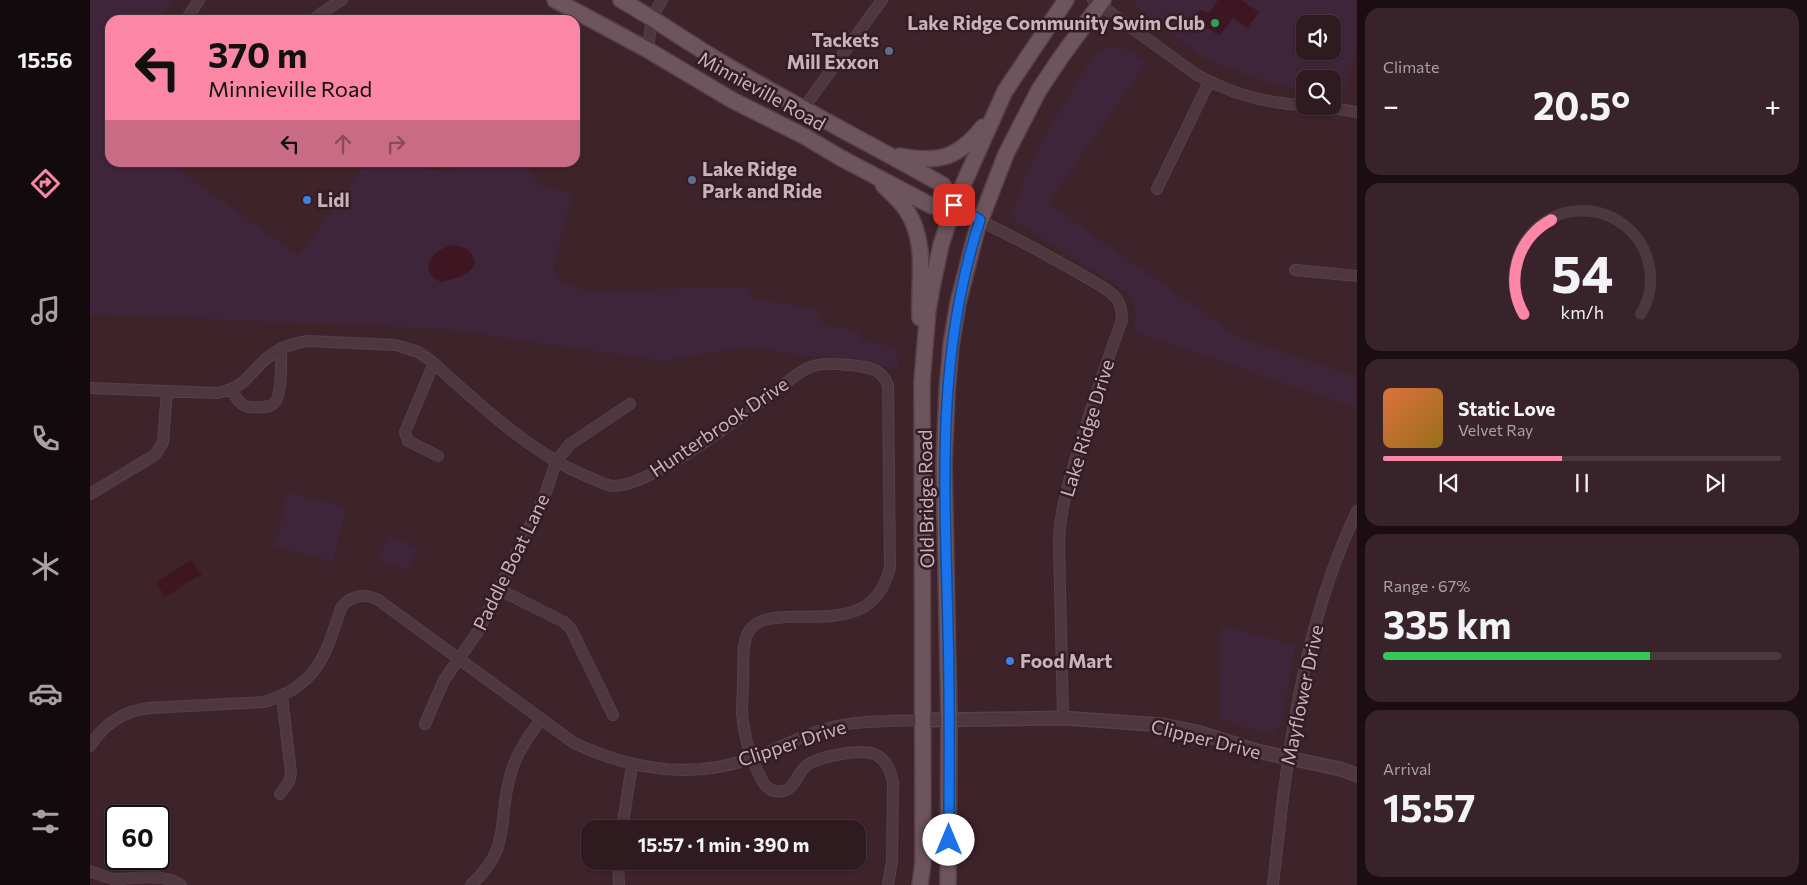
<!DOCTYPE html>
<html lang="en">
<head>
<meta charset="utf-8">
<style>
  :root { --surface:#2f1a20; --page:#372329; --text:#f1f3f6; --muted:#a7a1a5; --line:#4a383e; --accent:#fc86a5 }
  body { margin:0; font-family:Commissioner,sans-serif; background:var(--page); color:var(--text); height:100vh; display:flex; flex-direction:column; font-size:19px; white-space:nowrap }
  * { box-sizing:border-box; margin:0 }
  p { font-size:16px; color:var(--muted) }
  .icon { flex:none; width:28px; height:28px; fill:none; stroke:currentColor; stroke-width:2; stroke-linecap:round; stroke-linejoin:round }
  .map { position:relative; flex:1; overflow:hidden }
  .details { display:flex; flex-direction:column; gap:8px; padding:8px; background:#1a0e12; width:450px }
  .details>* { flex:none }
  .banner { position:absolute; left:15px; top:15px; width:475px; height:152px; border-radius:15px; box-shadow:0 1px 4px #0004,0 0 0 1px var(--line); background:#fc86a5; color:#111; overflow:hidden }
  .buttons { position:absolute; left:1206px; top:15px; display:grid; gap:10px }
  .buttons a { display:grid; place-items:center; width:45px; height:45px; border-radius:10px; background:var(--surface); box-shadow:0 1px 4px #0004,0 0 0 1px var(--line); font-size:25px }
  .speed { position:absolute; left:15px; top:805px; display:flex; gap:10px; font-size:25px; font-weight:700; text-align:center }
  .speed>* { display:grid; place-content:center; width:65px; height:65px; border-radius:50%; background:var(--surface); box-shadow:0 1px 4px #0004,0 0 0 1px var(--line); line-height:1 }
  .speed .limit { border:2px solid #111; border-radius:8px; background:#fff; color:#111 }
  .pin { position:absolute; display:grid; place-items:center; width:42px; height:42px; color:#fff; margin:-21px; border-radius:10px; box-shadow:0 2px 8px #0006 }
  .me { position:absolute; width:55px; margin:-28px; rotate:0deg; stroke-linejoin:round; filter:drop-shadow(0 0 4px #0008) }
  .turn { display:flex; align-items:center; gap:18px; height:105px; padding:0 20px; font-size:22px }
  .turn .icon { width:65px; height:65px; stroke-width:2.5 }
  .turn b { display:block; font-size:35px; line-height:42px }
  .lanes { display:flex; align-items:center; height:48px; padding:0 20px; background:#0003; justify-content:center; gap:25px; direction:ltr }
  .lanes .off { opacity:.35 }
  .big { font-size:38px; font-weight:700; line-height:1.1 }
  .details .tile { flex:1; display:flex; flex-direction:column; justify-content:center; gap:8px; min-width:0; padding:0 18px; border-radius:15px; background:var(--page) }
  .details .dial { align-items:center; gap:0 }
  .dial svg { height:130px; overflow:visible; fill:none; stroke:var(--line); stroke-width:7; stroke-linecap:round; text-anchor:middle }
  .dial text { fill:var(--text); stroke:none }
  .song { display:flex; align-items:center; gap:15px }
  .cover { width:60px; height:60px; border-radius:8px; background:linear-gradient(135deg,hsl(20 70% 55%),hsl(40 70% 35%)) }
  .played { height:5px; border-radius:2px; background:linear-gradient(90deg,var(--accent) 45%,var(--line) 45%) }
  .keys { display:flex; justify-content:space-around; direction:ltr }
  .heat { display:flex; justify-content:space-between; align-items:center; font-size:28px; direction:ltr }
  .charge { height:8px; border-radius:4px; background:linear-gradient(90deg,#34c759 67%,var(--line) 0) }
  .trip { position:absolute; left:491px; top:820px; width:285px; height:50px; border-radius:15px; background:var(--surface); box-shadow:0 1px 4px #0004,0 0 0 1px var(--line); font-weight:700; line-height:50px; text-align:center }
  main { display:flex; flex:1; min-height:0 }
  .dock { display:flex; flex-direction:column; width:90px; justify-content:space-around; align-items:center; background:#130a0d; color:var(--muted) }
  .dock .icon { width:35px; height:35px }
  .dock .selected { color:var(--accent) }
  .dock b { font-size:22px; color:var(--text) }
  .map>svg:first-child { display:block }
</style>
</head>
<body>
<main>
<nav class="dock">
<b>15:56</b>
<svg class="icon selected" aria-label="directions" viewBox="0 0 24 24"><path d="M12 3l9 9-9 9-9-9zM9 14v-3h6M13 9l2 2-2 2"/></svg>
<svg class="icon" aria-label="music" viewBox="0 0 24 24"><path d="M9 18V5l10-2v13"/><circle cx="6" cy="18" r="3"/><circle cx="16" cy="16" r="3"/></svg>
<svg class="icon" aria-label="phone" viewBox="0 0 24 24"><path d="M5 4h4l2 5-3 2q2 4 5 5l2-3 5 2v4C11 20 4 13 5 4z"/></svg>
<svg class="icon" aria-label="climate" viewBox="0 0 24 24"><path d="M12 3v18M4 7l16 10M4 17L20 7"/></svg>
<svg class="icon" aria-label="car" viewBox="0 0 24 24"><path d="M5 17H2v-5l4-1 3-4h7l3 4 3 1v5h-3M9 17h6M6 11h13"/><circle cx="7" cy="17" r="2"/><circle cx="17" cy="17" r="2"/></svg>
<svg class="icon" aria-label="filters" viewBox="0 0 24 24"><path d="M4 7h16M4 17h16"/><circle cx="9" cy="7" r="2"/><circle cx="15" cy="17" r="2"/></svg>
</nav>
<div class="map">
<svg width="1267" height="885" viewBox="0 0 1267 885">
  <rect width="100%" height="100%" fill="#3f232b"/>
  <path fill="#3f2539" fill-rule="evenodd" d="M0,0H83L78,8L64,20H20V162L79,163L209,256L276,163H307L363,173L365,163H434L449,185L482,194L463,269L470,283L499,291L644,287L659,290L661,299L723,308L729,315L734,325L770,331V340L807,347L808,368L656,347L573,361L356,329L0,314Z
    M1046,0H1267V45L1256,89L1243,94L1242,79H1215V90L1189,86L1118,61L1060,19L1045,5ZM1215,24H1242V51H1215Z
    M1019,47L1038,49L1057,62L958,203L1148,337L1267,377V408L1042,331C1046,317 1047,305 1038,293L926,222L922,214L937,172L956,133L1002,57L1010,51Z
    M198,493L256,507L243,561L185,547Z
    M298,534L328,549L316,571L301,563L300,565L290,560V555L294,548L293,544Z
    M1131,626L1206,645L1191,724L1183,733L1175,734L1130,719Z"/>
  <path fill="#3d1621" d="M1128,0H1151L1169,12L1157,28L1143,18L1129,36L1104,18L1110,10L1119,13Z
    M363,245C375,247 384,251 385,264C380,275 362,280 351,282C326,270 343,249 363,245Z
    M102,560L112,576L109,578L108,576L75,597L66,582Z"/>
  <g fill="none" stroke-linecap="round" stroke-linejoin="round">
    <defs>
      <path id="minor" d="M1003,0L1107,75C1140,93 1177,104 1215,105
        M96,20L109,0
        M223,20L233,12L252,0
        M558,50L562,17L572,0
        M1231,106L1267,112
        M713,109L792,0
        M111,162H114
        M1067,189L1119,82
        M890,221C923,236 955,254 987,272C999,280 1016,286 1026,298C1031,304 1032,311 1032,320C1017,361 1003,402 990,444C980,477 970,508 969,542L973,718
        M1205,270L1267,276
        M344,363L315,432L318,441L348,456
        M0,388L127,393C160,387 158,371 181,355C192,347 204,343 217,341L306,345L328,352L340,360C386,401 443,456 501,478C508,481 515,485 522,486C559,488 650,417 682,394C695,384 710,369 727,365C740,362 755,365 768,366C783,368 791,370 798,385L800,567C787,623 742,616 696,617C682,618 668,618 659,631C651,643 654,669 653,683C653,693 652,704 652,713C654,737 662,762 673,782C677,790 687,794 696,790C706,786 708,772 717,765C726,759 736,757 746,755C775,749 797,748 803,783L802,861L798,885
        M142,389C145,397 150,406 160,407C168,407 176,409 183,404C193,397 191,361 191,348
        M0,494L65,455L73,442L77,391
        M410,590L474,622L481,629L523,715
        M335,724L354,680L389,630L455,495L466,462L479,445L540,404
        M0,746C14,724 33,711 59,708L174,702C227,686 235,657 251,608C259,596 274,593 287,599L484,743C541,770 603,780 665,757C688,749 711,736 735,729C767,720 800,721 834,720
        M190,794L199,782L201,773L192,697
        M532,829L542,765
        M528,861L529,885
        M0,871L13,876L24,879
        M28,885L24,879C46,879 71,872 91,885
        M381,885C424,845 406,821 421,773C427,752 439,736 451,719
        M1183,885C1197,758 1211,628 1267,511"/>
      <path id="tertiary" d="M834,720L973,718L1072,725L1107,732L1167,751L1250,769L1267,775"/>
      <path id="primary" d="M465,0L558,50L642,100L714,136L751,158L842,206L864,205
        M531,0C565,19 597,42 631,62C703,105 779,143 853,185L864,205L890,221
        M810,156C849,163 867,159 893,127
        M793,185C801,193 811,201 817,211C838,243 828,282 830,318
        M830,885L833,862L832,381L838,310L842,287L851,245L864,205L915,91L976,0
        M858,885L859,720L854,464L857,392L861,345L868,303L887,229L916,154L949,90L971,57L1013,0"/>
    </defs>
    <use href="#minor" stroke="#574047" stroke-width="12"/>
    <use href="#tertiary" stroke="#574047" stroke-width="15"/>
    <use href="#primary" stroke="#574047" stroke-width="18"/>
    <use href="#minor" stroke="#4e373e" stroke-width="10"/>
    <use href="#tertiary" stroke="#4e373e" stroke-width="12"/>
    <use href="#primary" stroke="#6e555d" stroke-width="15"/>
  </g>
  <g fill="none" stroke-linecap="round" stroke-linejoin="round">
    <defs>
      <path id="route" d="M859,840C859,770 860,699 858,629C855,487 845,358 890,220L864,205"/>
    </defs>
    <use href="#route" stroke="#114b97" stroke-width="12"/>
    <use href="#route" stroke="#1a73e8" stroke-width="9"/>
  </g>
  <circle fill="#2e9e5b" stroke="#331c23" stroke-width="2" cx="1125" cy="23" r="5"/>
  <g fill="#5c6f8a" stroke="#331c23" stroke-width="2">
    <circle cx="799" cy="51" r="5"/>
    <circle cx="602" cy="180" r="5"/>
  </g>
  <g fill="#3f7fe0" stroke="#331c23" stroke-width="2">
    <circle cx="217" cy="200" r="5"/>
    <circle cx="920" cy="661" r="5"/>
  </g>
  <g text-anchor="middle" stroke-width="5" stroke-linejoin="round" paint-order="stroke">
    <g font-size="19" font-weight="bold" fill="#c9b3b9" stroke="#331c23" text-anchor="start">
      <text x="1115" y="30" text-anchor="end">Lake Ridge Community Swim Club</text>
      <text x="789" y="47" text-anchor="end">Tackets<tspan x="789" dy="22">Mill Exxon</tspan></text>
      <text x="612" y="176">Lake Ridge<tspan x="612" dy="22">Park and Ride</tspan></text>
      <text x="227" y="207">Lidl</text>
      <text x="930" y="668">Food Mart</text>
    </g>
    <g font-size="19" fill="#c9b3b9" stroke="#331c23">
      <text transform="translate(672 91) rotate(29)" y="7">Minnieville Road</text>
      <text transform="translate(629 427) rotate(-34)" y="7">Hunterbrook Drive</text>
      <text transform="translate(997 428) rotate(-73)" y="7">Lake Ridge Drive</text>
      <text transform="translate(836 499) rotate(-91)" y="7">Old Bridge Road</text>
      <text transform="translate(421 562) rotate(-64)" y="7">Paddle Boat Lane</text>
      <text transform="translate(1212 695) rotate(-78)" y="7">Mayflower Drive</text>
      <text transform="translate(1116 739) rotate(14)" y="7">Clipper Drive</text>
      <text transform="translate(702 743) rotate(-18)" y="7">Clipper Drive</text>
    </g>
  </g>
</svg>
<div class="buttons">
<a><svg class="icon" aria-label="sound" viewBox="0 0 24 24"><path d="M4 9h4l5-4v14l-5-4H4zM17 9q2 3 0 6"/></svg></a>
<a><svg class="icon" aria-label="search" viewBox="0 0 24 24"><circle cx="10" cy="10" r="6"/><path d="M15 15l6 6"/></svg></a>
</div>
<div class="speed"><div class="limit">60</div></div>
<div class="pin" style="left:864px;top:205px;background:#d93025"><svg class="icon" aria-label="arrive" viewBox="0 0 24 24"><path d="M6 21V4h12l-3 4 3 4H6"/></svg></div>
<svg class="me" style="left:859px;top:840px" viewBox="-20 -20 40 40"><circle r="19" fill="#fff"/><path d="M0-13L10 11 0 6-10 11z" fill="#1a73e8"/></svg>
<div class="trip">15:57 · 1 min · 390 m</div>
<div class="banner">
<div class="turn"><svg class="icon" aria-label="left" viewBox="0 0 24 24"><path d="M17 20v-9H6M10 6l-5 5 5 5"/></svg><div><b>370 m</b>Minnieville Road</div></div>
<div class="lanes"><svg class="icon" aria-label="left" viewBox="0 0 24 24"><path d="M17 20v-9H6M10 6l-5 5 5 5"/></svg><svg class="icon off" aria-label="ahead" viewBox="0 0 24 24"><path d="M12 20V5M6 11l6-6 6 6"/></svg><svg class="icon off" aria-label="right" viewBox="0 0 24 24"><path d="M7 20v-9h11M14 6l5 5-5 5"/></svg></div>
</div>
</div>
<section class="details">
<div class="tile"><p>Climate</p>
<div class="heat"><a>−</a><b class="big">20.5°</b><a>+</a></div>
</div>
<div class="tile dial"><svg viewBox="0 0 100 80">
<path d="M14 69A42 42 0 1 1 86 69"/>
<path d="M14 69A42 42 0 0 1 31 11" stroke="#fc86a5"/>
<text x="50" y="56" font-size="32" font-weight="700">54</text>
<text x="50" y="72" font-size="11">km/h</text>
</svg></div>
<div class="tile">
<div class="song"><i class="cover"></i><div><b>Static Love</b><p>Velvet Ray</p></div></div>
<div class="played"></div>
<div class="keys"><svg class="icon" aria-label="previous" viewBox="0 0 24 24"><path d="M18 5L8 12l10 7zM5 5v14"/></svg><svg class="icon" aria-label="pause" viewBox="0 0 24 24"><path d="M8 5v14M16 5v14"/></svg><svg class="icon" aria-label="next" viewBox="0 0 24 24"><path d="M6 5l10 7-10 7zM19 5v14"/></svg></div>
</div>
<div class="tile"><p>Range · 67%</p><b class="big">335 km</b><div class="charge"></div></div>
<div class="tile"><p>Arrival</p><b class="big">15:57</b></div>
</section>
</main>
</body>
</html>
